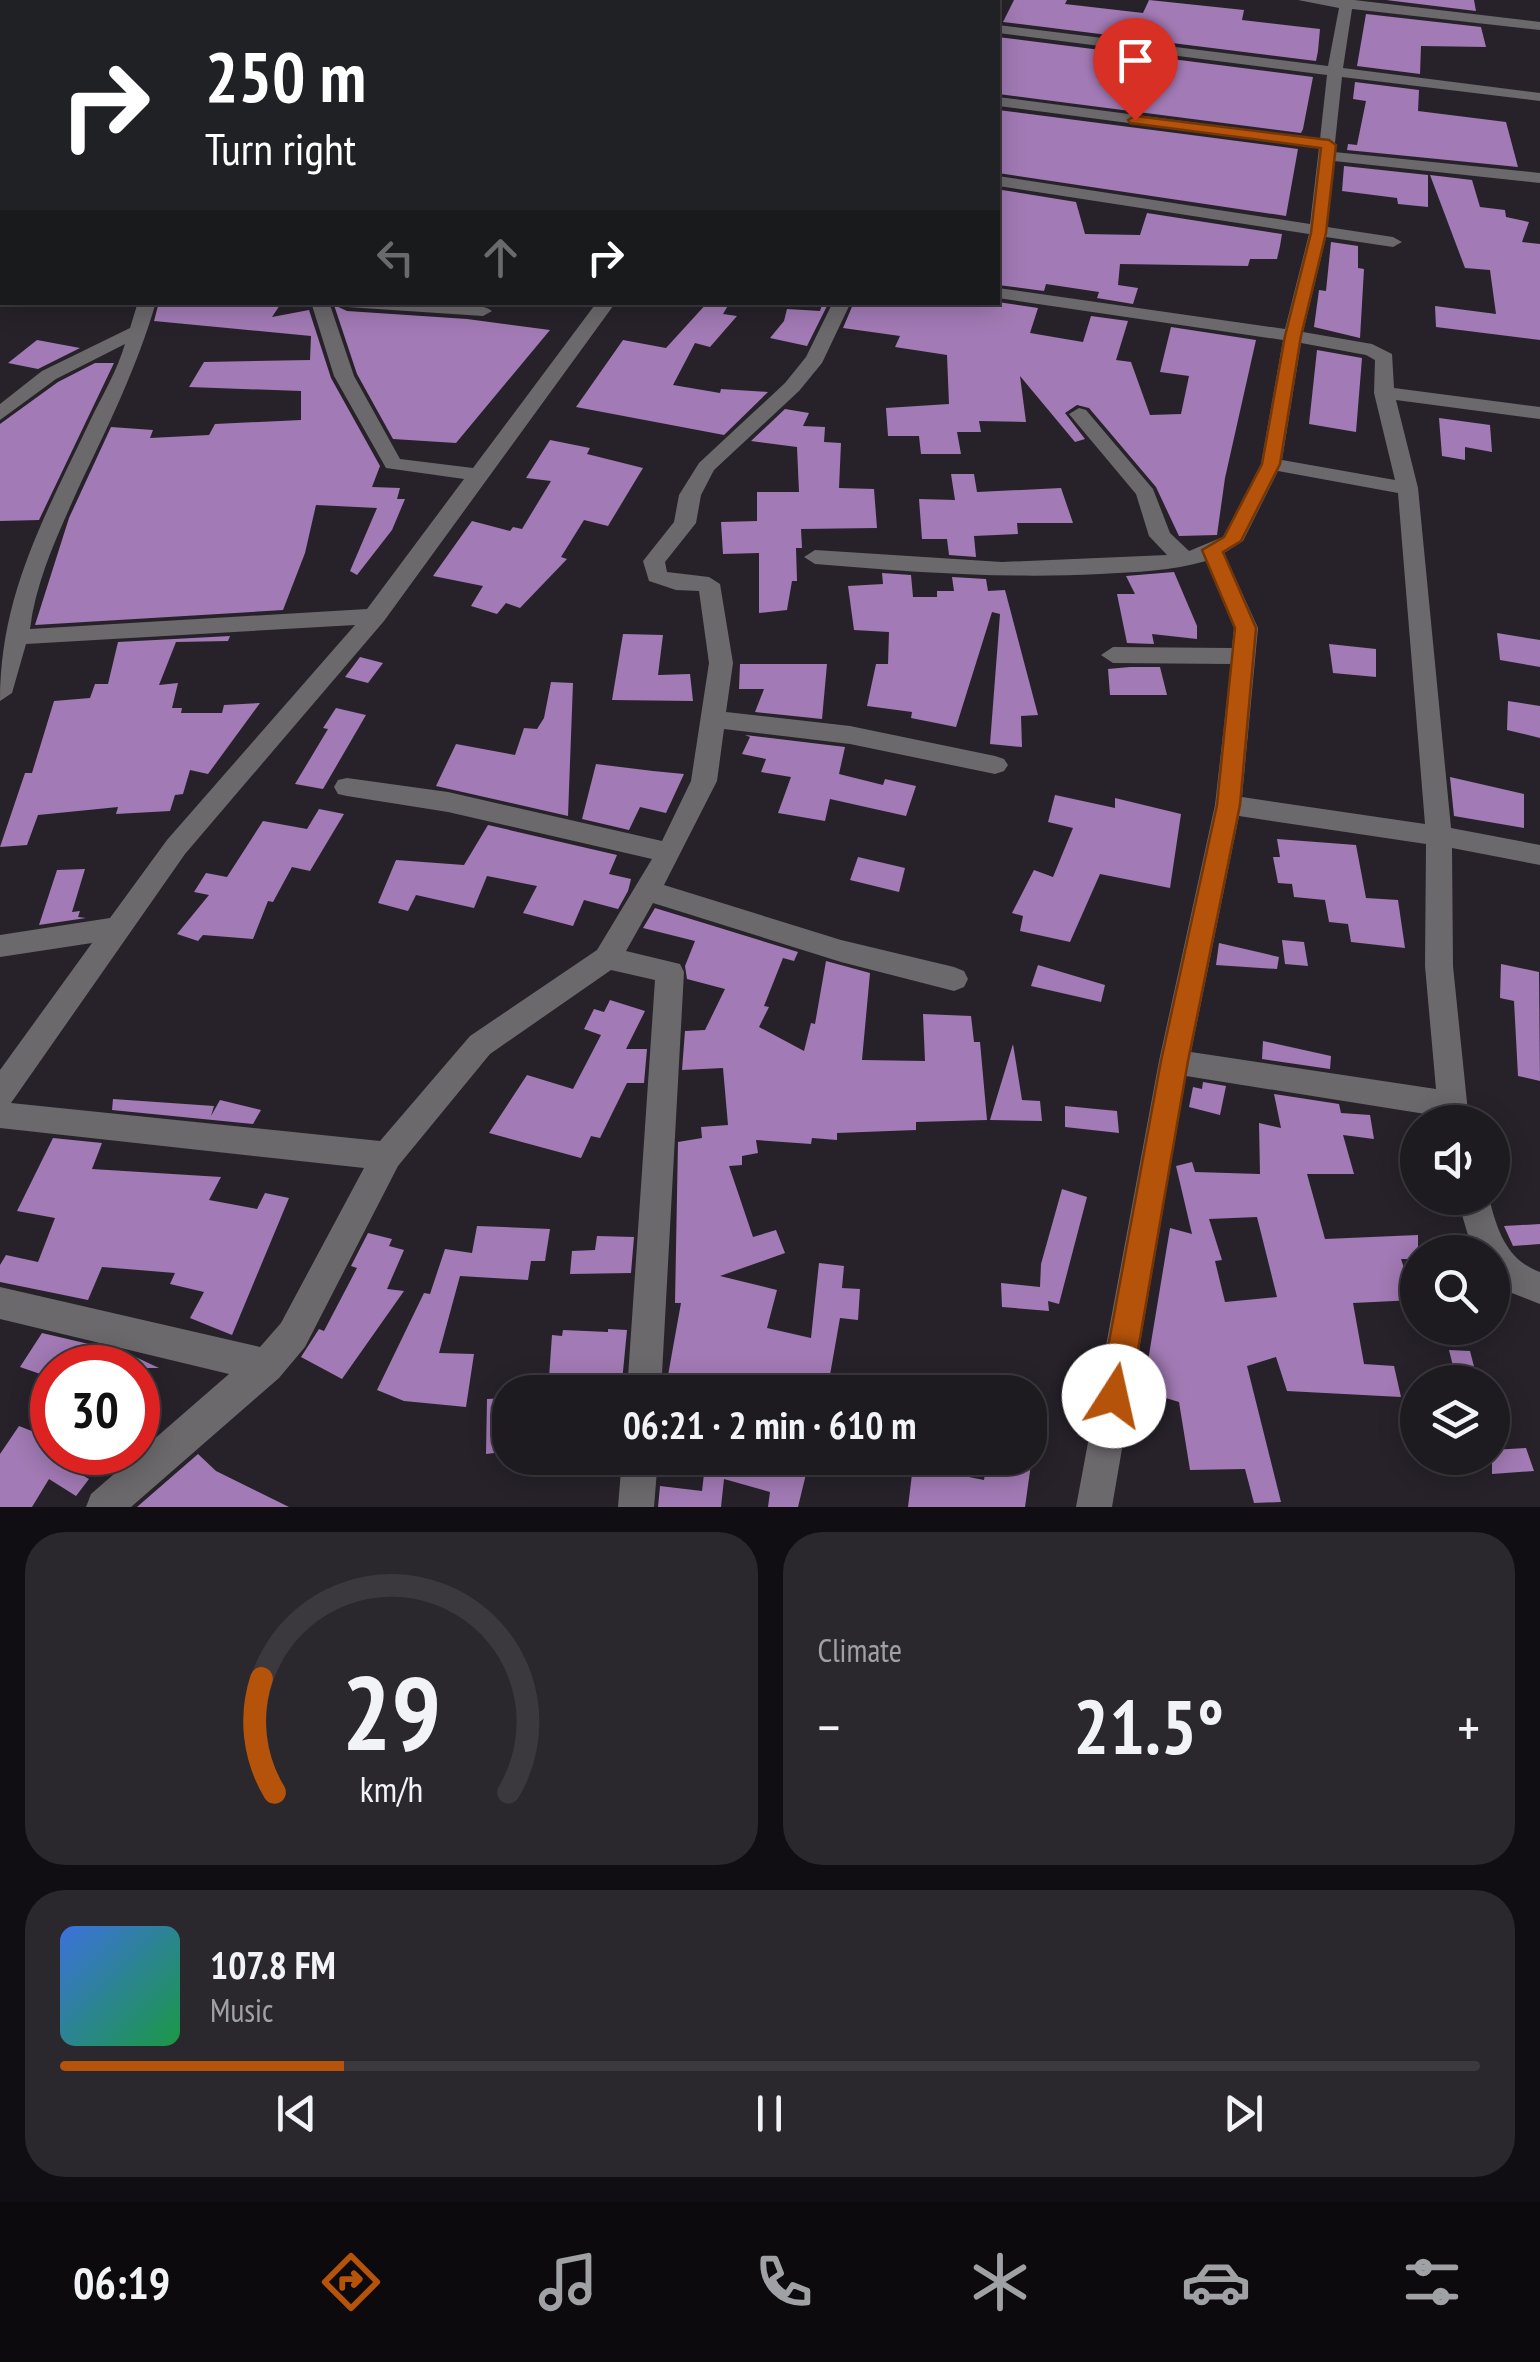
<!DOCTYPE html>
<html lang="en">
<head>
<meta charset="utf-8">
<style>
  :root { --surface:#1d1a20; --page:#2a272d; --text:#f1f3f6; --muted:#a0a1a5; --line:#3b383e; --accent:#b45309 }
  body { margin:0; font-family:"PT Sans Narrow",sans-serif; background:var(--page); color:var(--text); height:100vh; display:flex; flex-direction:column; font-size:38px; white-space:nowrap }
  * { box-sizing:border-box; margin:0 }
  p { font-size:32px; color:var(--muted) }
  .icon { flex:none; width:55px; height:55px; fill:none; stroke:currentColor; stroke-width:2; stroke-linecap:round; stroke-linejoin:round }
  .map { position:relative; height:1507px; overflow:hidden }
  .drawer { display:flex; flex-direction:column; gap:25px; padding:25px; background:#100e12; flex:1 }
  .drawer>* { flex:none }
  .guide { position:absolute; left:0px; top:0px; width:1000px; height:305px; box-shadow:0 5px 25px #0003,0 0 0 2px var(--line); background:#202124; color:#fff; overflow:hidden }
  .fabs { position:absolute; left:1400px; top:1105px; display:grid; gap:20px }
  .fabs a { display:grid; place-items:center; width:110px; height:110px; border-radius:50%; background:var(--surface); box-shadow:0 5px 25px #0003,0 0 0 2px var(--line); font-size:50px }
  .speed { position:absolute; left:30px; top:1345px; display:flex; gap:20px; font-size:50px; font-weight:700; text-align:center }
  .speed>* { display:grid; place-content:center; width:130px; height:130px; border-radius:50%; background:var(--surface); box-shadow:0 5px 25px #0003,0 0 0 2px var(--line); line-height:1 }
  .speed .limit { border:15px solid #d22; background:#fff; color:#111 }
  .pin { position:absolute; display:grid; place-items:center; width:85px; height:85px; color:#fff; margin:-102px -42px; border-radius:50% 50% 50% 0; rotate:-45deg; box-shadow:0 0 10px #0007 }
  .pin .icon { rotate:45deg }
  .me { position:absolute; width:110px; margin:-55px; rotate:10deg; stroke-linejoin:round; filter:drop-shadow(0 0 8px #0008) }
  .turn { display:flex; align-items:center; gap:35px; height:210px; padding:0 40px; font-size:45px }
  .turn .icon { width:130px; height:130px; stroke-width:2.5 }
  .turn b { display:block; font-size:70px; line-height:85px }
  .lanes { display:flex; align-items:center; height:95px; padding:0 40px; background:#0003; justify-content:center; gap:50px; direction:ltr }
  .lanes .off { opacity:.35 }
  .big { font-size:75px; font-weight:700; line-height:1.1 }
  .drawer .tile { flex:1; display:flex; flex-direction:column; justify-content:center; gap:15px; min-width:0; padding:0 35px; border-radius:40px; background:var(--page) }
  .drawer .dial { align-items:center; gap:0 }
  .dial svg { height:260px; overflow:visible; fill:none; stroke:var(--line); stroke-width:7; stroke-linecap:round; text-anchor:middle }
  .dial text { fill:var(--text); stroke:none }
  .song { display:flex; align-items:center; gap:30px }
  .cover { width:120px; height:120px; border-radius:15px; background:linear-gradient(135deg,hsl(220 70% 55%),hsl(140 70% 35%)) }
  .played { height:10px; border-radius:5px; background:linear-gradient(90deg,var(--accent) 20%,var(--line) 20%) }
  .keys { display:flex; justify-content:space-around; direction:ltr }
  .heat { display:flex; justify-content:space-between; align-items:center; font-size:55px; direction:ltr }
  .drawer .tiles { flex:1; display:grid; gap:25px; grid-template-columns:1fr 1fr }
  .tile:last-child { grid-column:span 2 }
  .trip { position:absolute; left:492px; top:1375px; width:555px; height:100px; border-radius:40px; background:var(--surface); box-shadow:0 5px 25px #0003,0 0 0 2px var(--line); font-weight:700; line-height:100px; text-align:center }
  .tab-bar { display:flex; height:160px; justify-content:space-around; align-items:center; background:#0c0a0d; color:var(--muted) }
  .tab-bar .icon { width:70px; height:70px }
  .tab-bar .on { color:var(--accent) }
  .tab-bar b { font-size:45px; color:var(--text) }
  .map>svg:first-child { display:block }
</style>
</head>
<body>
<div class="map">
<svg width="1540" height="1507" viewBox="0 0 1540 1507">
  <rect width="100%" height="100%" fill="#27222a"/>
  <path fill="#a27ab5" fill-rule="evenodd" d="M1014,0H1067L1065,4L1143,13L1149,0L1244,10L1242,20L1320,29L1318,51L1316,61L1003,22Z
    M1386,0H1474L1476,11Z
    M1366,14L1481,27L1486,47L1421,46L1420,74L1357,66Z
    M998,37L1313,77L1303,129L1301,133L998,94Z
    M1355,82L1419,90L1418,111L1506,122L1518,167L1347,150L1348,144L1357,145L1366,101L1353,99Z
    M998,110L1298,149L1286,216L998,173Z
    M1344,166L1428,175V207L1398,204L1397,198L1342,191Z
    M1430,175L1472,180L1480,207L1505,210L1506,217L1529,222L1522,242L1540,244V340L1436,327L1435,306L1496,314L1490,270L1465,268Z
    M1002,190L1076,202L1085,234L1140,235L1147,213L1282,234L1280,246L1277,259H1250L1248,266L1120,264L1118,285L1138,288L1133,304L1097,298L1099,292L1046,284L1044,291L998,285V200Z
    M1331,242L1358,246V268L1364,269L1360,338L1314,327L1319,290L1326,291Z
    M159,302H282L272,317L309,310L331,378L380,466L372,487L400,488L397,499H405L392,530L357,575L350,571L377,508L316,505L305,553L283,610L35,625L69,518L111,427L153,430L150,438L209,435L215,424L301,420V391L189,387L204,362L310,360L311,336L154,321Z
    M708,302H730L723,314L737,316L710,347L695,343L673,385L720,393L721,389L768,392L724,435L576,407L623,340L666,348Z
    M823,302H829L807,346L770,338L784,321L787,309L820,311Z
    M854,302L904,305L998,302L1038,308L1030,333L1083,342L1091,316L1128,321L1116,360L1131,362L1150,415L1181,414L1189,376L1160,372L1171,327L1256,340L1225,478L1217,535L1179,536L1156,487L1089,408L1077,405L1065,413L1085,439L1075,442L1020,376L1026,422L979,421L981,432H957L961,454H921L919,436H888L886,408L949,404L947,355L895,347L900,336L843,328Z
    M334,305L347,311L467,319L550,330L456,443L393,439L357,374Z
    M37,340L80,348L38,369L8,363Z
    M1317,350L1362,358L1356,432L1309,424Z
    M95,363H114L39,520L0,521V424L58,382Z
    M785,409L809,413L803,426L825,427L824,442L841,443L839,488L874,489L877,528L801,529L802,548H796L797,581H792L787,610L759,613V553L723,554L721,522L757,521V492H799L797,447L751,441Z
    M1439,418L1490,425L1492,452L1465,447V460L1442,456Z
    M550,440L590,448L587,454L643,468L608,526L584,520L561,557L567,559L520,608L506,603L497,614L471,606L483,586L433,576L472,521L510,531L513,527L522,529L551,481L526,478Z
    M951,474H974L977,492L1061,488L1073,523H1017L1018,534L974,536L976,557L949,555L947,539H922L919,499L955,500Z
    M1174,572L1197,626V639L1152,634L1154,644L1127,643L1117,594H1135L1126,576Z
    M882,573L911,575L913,597H937V591H954L952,577L986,579L988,591L1005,590L1038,715L1021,716L1022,747L990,744L1000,614L992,612L956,727L911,718L912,712L867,706L876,664H888L889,632L854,630L848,586L883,584Z
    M1497,633L1540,640V667L1500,660Z
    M623,634L663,635L658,675L690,674L693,701L612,700Z
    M230,636L228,641L176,642L159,685L178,683L172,708H182L181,713H222L224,705L260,703L208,774L190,770L183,794L175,795L170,811L116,814L118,807L38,815L27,845L0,847L25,773H32L54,701L90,698L95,684H108L118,642Z
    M1329,644L1376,649V677L1333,673Z
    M360,657L383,663L368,683L345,677Z
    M740,664H827L822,719L755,712L764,689H739Z
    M1130,667H1160L1167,695H1110L1108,669Z
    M551,682L573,683L568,816L436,786L456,744L515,755L524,728L537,729L544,718Z
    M1508,701L1540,706V738L1507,730Z
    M336,708L366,715L323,789L295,784L328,729L323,728Z
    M745,735L845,747L839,774L883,785L885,779L916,786L906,816L830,799L825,821L778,813L791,777L761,772L766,759L742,754L750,737Z
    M596,764L653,771L684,774L666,813L640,807L629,830L582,819Z
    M1450,777L1524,794V828L1454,816Z
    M1055,795L1115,808V798L1181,814L1170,888L1100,874L1070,942L1020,931L1023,916L1012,913L1034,870L1053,877L1073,828L1048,822Z
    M319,809L344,814L310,871L292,867L273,902L268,901L253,939L203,935L198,941L177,934L209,895L194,892L206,873L227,877L263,821L307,829Z
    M488,825L617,855L609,874L631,879L628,891L618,909L584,900L573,926L523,913L537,886L487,876L474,908L416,895L408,911L378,903L396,860L464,865Z
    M1277,839L1356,845L1366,898L1398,900L1405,948L1351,942L1348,924L1329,922L1325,900L1294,897L1292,884L1278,883L1273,857H1280Z
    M858,857L905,868L899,892L850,880Z
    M85,869L72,912L80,911L78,917L86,918L39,925L57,870Z
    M655,908L798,952L794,961L783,958L764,1006L769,1007L759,1027L804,1051L811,1023L815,1024L826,961L870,973L862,1060L925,1061L923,1014L971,1016L974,1042H980L987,1120L916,1122V1130L837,1133V1140L812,1138L811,1144L756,1140L758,1153L742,1156V1165L729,1166L753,1237L776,1230L785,1253L720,1276L777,1290L767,1328L811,1338L819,1263L844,1266L842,1288L860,1289L858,1320L840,1318L827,1392L805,1388L804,1392H779L751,1386L749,1392H665L681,1303H675L678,1142L702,1138L701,1127L728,1125L723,1068L682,1070L685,1031L705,1030L725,989L687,979L685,966L695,941L643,928Z
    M1282,940L1304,942L1308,966L1285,964Z
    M1219,943L1279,957L1277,969L1216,965Z
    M1501,964L1539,972L1540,1081L1518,1076L1514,1001L1500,998Z
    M1038,965L1105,985L1101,1002L1031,986Z
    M610,1000L645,1011L626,1049H647L644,1083H627L600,1138L591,1136L581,1158L489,1133L527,1075L573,1089L601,1035L584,1029L594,1009L604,1012Z
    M1263,1041L1331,1056L1330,1069L1262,1059Z
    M1013,1044L1022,1100L1040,1101L1042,1121L990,1120Z
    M1203,1082L1226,1086L1220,1115L1189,1107L1193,1087L1202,1089Z
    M1274,1094L1339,1104L1341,1113L1370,1115L1374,1139L1343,1135L1354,1174H1307L1325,1239L1418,1235V1259H1401L1415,1300L1353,1303L1364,1364L1394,1366L1401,1397L1287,1391L1276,1357L1247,1366L1281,1502L1254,1503L1245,1469L1190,1470L1179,1402L1143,1391L1170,1228L1192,1234L1176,1166L1192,1162L1195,1172L1260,1174L1259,1123L1281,1128ZM1257,1217L1277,1297L1225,1302L1215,1261L1222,1260L1209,1219Z
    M113,1099L214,1106L211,1116L220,1100L261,1110L253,1124L112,1110Z
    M1065,1106L1117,1111L1119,1133L1065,1127Z
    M53,1138L102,1143L92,1169L221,1177L209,1200L257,1209L265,1193L289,1198L232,1335L190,1318L204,1292L170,1284L175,1273L102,1267L88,1300L0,1282V1265L6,1255L38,1262L55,1218L17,1211Z
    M1062,1189L1087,1197L1059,1304L1048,1301L1049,1311L1002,1307L1001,1283L1040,1287L1041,1264Z
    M1540,1224V1244L1513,1246L1504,1226Z
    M477,1226L550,1229L545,1261H531L528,1280L460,1276L439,1353L474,1354L466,1407L404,1401L377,1390L424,1293L430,1294L445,1249L472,1253Z
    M368,1233L392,1239L389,1246L404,1250L387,1289L404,1291L342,1379L301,1357L319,1329L324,1331L357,1268L351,1266Z
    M597,1236L634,1237L631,1273L570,1274L572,1251L595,1250Z
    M608,1329L627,1330L621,1392H548L552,1335L562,1336L563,1330L608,1332Z
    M42,1333L127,1353L159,1368H52V1378L20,1367Z
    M1449,1350L1470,1351L1478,1382H1457Z
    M510,1398V1451L486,1454L487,1399Z
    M19,1426L52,1439V1452H87L75,1471L89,1479L76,1496L49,1479L32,1507H0V1454Z
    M1526,1448L1534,1471L1492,1474V1450Z
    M198,1454L216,1471L289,1507H137Z
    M668,1458H768L767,1462L806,1474L798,1507H768L770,1492L724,1479L721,1507H658L660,1486L702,1491L704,1474L667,1464Z
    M988,1458L1031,1464L1025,1507H908L913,1466L984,1480Z"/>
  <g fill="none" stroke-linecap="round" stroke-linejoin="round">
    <path fill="#6c696d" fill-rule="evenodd" d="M226,0H256L258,2H228Z
      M752,0H783L785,2H754Z
      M1298,0H1354L1540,22V30L1352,9L1343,68L1540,93V101L1342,77L1334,152L1540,173V183L1334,161L1327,227L1393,237L1402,242L1393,247L1326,237L1303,332L1372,344L1392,354L1394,388L1540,407V419L1396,400L1418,488L1451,828L1540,845V865L1452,848L1453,966L1469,1122H1439L1438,1116L1186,1076L1112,1507H1076L1159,1061L1215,805L1231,664L1113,663L1101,655L1113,647L1232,648L1234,628L1206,561C1172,571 1136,572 1100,574C1005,579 910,572 815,564L804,557L815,550L1002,562L1167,555L1149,536L1136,494L1069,414L1079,408L1086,410L1153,489L1170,533L1189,551L1223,537L1261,464L1283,340L998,298V288L1285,329L1309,234L998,186V176L1310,224L1319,148L998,106V97L1320,139L1327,75L998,33V25L1328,66L1339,8ZM1301,343L1366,355L1375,360L1374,393L1395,480L1282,460ZM1278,471L1398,493L1425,824L1242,797L1258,628L1224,553L1243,541ZM1239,816L1426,844L1425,966L1436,1089L1191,1052Z
      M2,101V114L0,115V102Z
      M138,302H156C137,368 107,428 78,489C58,534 36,580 30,629L367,609L464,479L386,468L334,376L311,302H329L354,376L400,459L473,468L597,302H616L384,621L185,854L11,1103L380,1141L470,1036L597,950L652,859L448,812L347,796L338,794L334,787L338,780L347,778L448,792L662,841L691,781L709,663L699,591L676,590L649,581L643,561L674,522L679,495L699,463L785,383L806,357L833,302H851L822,363L799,391L714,470L701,495L696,523L665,562L667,572L709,577L720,584L733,663L726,712L850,726L995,756L1004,759L1008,765L1004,771L995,774L850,744L724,729L717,781L664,885L841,940L954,967L964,971L968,979L964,987L954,991L841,962L653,903L626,951L680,964L684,972L661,1392H627L655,980L611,970L490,1054L398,1166L305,1347L279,1378L131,1507H86L91,1494L229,1374L0,1319V1287L260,1347L281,1323L364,1168L0,1128V1070L92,943L0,957V935L110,918L167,840L355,625L26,644L12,693L0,701C0,594 45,516 90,421C102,396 117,371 125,344L56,379L0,420V404L42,371L130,328Z
      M338,302C368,302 473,296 492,311L483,316L347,307Z
      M1457,1198H1489C1497,1229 1506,1260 1540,1272V1304L1504,1290L1492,1278V1252H1473Z
      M622,1458H658L654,1507H618Z"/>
  </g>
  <path fill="#b45309" stroke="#753606" stroke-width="2.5" d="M1135,116L1329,140L1336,145L1326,233L1301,336L1280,464L1241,541L1223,552L1256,628L1240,805L1188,1061L1130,1396L1126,1407L1114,1411L1103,1407L1099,1396L1161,1061L1217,805L1235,628L1202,550L1224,537L1262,464L1285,336L1311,233L1321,148L1130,123L1128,120Z"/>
</svg>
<div class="fabs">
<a><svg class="icon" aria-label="sound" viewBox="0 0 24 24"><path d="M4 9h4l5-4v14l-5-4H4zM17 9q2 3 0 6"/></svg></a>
<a><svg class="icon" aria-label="search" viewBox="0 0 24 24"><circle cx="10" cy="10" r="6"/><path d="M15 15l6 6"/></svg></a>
<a><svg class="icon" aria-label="layers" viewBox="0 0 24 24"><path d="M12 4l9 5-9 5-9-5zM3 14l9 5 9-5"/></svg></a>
</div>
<div class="speed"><div class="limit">30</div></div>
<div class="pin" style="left:1135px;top:120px;background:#d93025"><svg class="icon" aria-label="arrive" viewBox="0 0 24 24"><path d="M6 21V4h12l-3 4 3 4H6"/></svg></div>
<svg class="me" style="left:1114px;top:1396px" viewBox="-20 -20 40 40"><circle r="19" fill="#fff"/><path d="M0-13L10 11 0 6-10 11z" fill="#b45309"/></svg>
<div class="trip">06:21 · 2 min · 610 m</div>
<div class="guide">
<div class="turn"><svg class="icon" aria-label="right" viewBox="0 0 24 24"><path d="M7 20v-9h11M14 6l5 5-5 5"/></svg><div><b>250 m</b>Turn right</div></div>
<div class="lanes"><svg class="icon off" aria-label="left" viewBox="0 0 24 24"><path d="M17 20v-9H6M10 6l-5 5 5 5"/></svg><svg class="icon off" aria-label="ahead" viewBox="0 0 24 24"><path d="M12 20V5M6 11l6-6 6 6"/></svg><svg class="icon" aria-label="right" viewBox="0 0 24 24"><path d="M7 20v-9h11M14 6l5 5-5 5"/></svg></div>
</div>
</div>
<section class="drawer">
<div class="tiles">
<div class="tile dial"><svg viewBox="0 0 100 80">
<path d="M14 69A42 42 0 1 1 86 69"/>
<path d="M14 69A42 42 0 0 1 10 34" stroke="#b45309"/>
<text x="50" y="56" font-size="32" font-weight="700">29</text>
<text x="50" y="72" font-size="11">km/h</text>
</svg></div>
<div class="tile"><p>Climate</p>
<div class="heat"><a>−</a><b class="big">21.5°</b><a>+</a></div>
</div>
<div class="tile">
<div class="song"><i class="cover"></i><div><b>107.8 FM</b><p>Music</p></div></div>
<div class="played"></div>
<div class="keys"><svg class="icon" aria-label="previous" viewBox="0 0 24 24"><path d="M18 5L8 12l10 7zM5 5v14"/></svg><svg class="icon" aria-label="pause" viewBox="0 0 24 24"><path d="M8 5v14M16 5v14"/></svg><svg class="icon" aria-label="next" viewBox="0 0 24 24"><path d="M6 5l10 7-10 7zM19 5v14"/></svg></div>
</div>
</div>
</section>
<nav class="tab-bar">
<b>06:19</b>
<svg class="icon on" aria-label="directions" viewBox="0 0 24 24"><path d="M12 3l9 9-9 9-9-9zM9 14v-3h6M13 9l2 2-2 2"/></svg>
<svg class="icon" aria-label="music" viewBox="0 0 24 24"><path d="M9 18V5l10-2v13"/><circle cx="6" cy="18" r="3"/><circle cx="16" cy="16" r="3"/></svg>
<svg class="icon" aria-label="phone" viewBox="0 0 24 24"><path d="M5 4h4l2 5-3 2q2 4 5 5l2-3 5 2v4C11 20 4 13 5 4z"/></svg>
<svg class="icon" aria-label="climate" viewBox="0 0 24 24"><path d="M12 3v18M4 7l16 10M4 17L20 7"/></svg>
<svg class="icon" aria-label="car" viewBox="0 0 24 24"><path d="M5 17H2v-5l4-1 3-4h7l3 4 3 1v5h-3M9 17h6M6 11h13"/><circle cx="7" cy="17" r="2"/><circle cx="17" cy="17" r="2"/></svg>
<svg class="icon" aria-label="filters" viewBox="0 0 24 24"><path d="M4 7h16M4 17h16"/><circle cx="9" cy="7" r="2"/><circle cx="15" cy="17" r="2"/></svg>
</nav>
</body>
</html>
